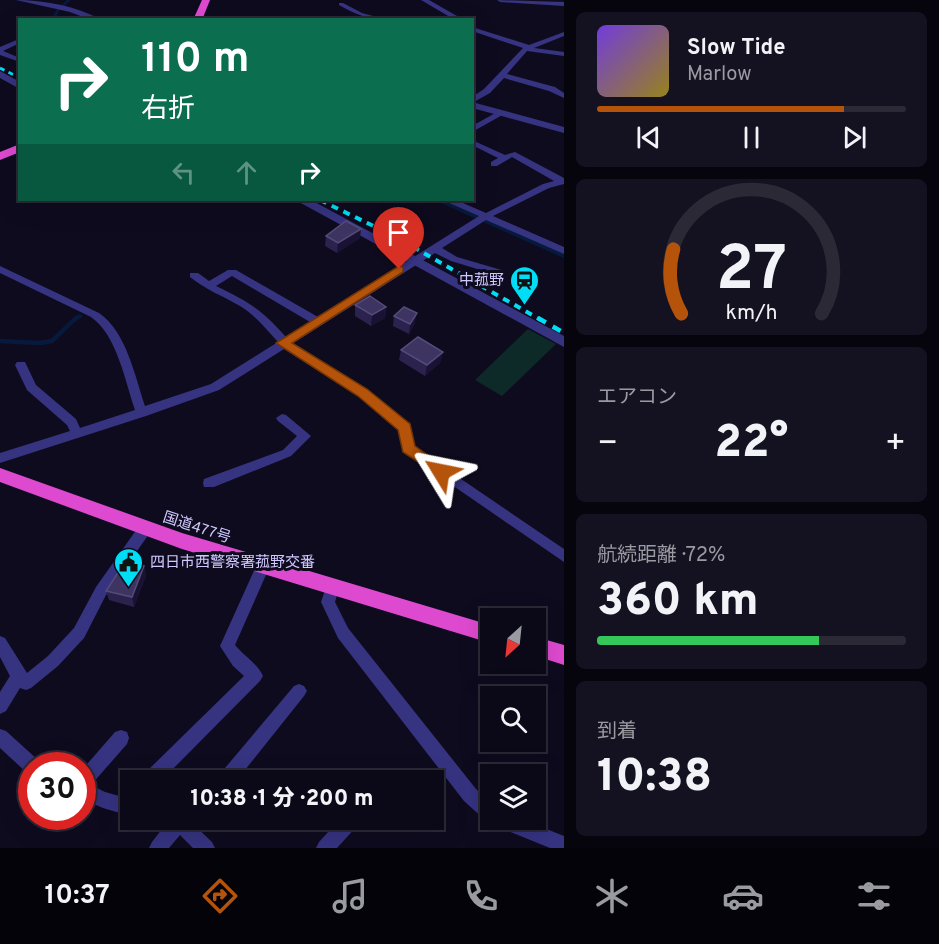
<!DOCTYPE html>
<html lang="ja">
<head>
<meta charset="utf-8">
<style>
  :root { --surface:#0b0817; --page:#141120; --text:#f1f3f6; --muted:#9a9aa1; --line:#2b2936; --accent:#b45309 }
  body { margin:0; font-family:Overpass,"Noto Sans JP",sans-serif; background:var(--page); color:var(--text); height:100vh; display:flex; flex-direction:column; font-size:22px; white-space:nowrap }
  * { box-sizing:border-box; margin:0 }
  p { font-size:20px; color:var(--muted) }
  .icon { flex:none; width:33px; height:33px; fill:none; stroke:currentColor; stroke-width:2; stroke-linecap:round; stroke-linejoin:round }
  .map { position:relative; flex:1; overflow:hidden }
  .side { display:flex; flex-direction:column; gap:12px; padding:12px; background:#06040d; width:375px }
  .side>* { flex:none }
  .hud { position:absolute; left:18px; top:18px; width:456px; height:183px; border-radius:0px; box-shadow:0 6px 24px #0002,0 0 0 2px var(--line); background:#0b6e4f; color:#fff; overflow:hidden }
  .needle { width:39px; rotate:207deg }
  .buttons { position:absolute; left:480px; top:608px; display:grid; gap:12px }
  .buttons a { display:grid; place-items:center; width:66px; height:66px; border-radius:0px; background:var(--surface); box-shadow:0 6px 24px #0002,0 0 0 2px var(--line); font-size:30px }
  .speed { position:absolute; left:18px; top:752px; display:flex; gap:12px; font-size:30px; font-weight:700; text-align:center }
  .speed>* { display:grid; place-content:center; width:78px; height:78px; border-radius:50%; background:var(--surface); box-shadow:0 6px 24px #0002,0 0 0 2px var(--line); line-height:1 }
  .speed .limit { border:9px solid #d22; background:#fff; color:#111 }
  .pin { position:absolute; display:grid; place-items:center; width:51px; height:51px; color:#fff; margin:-62px -26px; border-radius:50% 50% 50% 0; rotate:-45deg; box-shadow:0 0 6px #0007 }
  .pin .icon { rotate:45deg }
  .me { position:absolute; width:66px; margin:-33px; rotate:305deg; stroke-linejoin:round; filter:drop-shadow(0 0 4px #0008) }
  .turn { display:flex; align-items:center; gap:21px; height:126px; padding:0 24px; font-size:27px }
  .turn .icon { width:78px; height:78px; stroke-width:2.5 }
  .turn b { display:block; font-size:42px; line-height:51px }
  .lanes { display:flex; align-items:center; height:57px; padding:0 24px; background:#0003; justify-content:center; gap:30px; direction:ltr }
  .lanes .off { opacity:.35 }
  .big { font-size:45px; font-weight:800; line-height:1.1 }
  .side .card { flex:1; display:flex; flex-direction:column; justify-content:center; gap:9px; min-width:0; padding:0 21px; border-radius:9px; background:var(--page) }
  .side .dial { align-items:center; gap:0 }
  .dial svg { height:156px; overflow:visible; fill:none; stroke:var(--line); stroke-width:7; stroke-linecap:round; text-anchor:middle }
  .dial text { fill:var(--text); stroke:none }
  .song { display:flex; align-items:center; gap:18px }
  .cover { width:72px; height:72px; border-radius:9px; background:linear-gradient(135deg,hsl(260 70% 55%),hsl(50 70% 35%)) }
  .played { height:6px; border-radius:3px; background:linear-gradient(90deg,var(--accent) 80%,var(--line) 80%) }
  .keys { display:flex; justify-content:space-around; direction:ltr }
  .heat { display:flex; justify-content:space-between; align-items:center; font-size:33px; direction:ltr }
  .charge { height:9px; border-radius:4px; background:linear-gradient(90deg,#34c759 72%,var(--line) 0) }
  .trip { position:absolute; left:120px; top:770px; width:324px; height:60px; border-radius:0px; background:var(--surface); box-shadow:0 6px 24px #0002,0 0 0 2px var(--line); font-weight:800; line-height:60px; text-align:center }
  .dock { display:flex; height:96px; justify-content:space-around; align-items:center; background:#040309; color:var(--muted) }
  .dock .icon { width:42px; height:42px }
  .dock .current { color:var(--accent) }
  .dock b { font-size:27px; color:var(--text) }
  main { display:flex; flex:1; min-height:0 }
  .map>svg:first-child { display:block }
</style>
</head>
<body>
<main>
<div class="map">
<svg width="564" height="848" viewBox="0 0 564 848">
  <rect width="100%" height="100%" fill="#0f0b1f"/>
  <path fill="#0e2a28" d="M528,329L556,344L502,396L475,380Z"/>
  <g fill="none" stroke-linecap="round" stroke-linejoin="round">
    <path stroke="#061a3d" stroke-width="3" d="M53,20L58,10L69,0"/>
    <path stroke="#061a3d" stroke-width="4" d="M439,200L564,256
      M74,320L80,316"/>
    <path stroke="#061a3d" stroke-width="4.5" d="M0,341L40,343L52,341L76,318"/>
    <path fill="#363381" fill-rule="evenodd" d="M16,0C44,0 77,6 101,20H91L70,12Z
      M421,0H429L464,20H455Z
      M497,0L564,2V6L500,2Z
      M339,3H343L362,13L388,20C369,20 355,14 339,5Z
      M472,27L529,45L564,32V36L534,48L564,52V56L527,51L507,74L555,87L564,93V98L549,91L504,78L490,93L472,103V97L484,89L523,48L472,31Z
      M19,39L20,43L3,51L20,58V62L0,55V47Z
      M499,111L506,113L472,132V126Z
      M472,140L505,155L515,152L564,178V184L549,188L493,216L564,247V254L486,220L442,248L457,257L505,271V275H497L451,261L435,253L292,344L366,390L409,425L414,447L564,549V562L404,452L399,430L358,396L284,349L219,390L146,416L0,463V453L70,431L67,425L27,390L15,365L17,362H25L36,385L76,419L80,428L135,410C125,381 117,335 91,317L0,273V266L99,313C126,331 135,376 145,406L211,384L278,342C266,329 255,315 240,306C223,296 206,290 190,277V273H198L209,281L228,270H236L318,317L479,216L447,202L446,200H456L486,213L543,184L554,181L512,157L497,166H491V162L498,158L472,145ZM232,276L310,322L286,337C261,309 249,302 216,286Z
      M282,414L286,415L311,436L291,456L214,487H204L203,483L204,479L283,450L297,436L278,421L276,418Z
      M144,524L149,526L151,530L149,534L106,595L84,638L58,666L31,688L26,690L20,688L6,711L0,714V692L10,676L0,657V636L5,638L27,673L48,656L74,628L96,587L139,526Z
      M262,562L267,564L269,568L235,645C243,655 258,664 263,676L260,681L162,780H142L144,774L244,676L233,666L220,646L257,564Z
      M332,582L337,584L339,588L335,602L348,628L476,789L490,802V819H521L564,836V848H550L493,825L491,821L484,819L464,801L338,638L321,602L327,584Z
      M299,684L304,686L307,691L304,696L237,780H218L220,774L294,686Z
      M0,729L6,731L38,760L40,765H32V774L26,772L0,748Z
      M121,730L127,732L129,738L127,744L91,785L105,792L130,799V816L103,808L82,799V770L115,732Z
      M162,819H191L190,821L212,842L215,848H193L180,835L169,848H149L152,842L165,825Z
      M340,819H361L358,825L337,848H316L319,842Z"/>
    <path fill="#363381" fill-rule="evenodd" d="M0,71L20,82V89L0,78Z
      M472,102L564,127V133L472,108Z
      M298,200H311L564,336V347L299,202Z"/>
    <path fill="#de4acf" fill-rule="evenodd" d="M202,0H210L202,20H193Z
      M20,144V152L0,160V152Z
      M0,468L182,533L490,625V643L182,549L0,482Z
      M536,637L564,645V665L536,656Z"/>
    <path stroke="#00ddf4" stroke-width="3" stroke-dasharray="5 4.5" stroke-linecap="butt" d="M0,68L20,78"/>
    <path stroke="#00ddf4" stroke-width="4" stroke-dasharray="7 6" stroke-linecap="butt" d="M320,200L392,235L541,320"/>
    <path stroke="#00ddf4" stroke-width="4.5" stroke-dasharray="9 8" stroke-linecap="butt" d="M538,318L564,333"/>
  </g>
  <path fill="#2b234e" d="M326,236L360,238L337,253L325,246Z
    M355,305L386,307L385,318L371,326L355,316Z
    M394,316L415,323L409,334L393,326Z
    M401,350L443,352L440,363L425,376L399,360Z
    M144,566L146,576L134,607L109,600L106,591Z"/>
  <path fill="#191233" d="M361,229L360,238L337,253L338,243Z
    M386,307L385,318L371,326L372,315Z
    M417,313L415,323L409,334L410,324Z
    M443,352L440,363L425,376L427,365Z
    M144,566L146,576L134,607L132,597Z"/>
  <path fill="#3d3461" stroke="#544c7a" stroke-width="1.5" d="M346,221L361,229L338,243L326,236Z
    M370,296L386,307L372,315L355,305Z
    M404,307L417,313L410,324L394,316Z
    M418,337L443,352L427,365L401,350Z
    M127,559L144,566L132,597L106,591Z"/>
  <path fill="#b45309" stroke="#753606" stroke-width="1.5" d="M399,266L403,267V272L292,343L367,389L410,424L415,446L446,468L448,472L446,476L441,477L403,452L398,430L358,396L276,343Z"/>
  <defs>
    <symbol id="station-pin" viewBox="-11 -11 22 30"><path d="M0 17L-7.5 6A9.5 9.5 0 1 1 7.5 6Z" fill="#00ddf4" stroke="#0f0b1f"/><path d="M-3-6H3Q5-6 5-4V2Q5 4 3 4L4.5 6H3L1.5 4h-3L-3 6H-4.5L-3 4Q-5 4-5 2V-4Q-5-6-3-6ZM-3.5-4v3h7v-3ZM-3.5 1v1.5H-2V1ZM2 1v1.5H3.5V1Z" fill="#111"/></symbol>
    <symbol id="civic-pin" viewBox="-11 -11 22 30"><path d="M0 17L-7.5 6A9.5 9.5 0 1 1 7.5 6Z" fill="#00ddf4" stroke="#0f0b1f"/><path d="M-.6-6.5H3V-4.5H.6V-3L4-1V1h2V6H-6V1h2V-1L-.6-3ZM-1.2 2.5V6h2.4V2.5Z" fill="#111"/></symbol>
  </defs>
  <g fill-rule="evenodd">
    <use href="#station-pin" x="508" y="264" width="33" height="45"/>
    <use href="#civic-pin" x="112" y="546" width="33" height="45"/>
  </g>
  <g text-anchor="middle" stroke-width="6" stroke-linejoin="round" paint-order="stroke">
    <g font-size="15" fill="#cfc9ff" stroke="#0f0b1f" text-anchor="end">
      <text x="504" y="285">中菰野</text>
      <text x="150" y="567" text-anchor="start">四日市西警察署菰野交番</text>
    </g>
    <g font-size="15" fill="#cfc9ff" stroke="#0f0b1f">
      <text transform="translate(197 527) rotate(18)" y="5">国道477号</text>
    </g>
  </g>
</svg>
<div class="buttons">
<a><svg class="needle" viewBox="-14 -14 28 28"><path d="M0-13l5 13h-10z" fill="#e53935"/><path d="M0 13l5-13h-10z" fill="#9a9aa1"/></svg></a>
<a><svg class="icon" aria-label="search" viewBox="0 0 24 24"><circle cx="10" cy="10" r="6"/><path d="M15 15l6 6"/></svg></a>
<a><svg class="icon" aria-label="layers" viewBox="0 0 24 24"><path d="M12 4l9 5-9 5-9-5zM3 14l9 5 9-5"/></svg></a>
</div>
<div class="speed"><div class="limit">30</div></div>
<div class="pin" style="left:399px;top:269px;background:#d93025"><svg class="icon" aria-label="arrive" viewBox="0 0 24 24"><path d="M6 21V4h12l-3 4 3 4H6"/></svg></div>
<svg class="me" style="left:441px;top:472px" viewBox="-20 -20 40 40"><path d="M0-17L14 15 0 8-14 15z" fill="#b45309" stroke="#fff" stroke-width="4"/></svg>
<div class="trip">10:38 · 1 分 · 200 m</div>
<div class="hud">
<div class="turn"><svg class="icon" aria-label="right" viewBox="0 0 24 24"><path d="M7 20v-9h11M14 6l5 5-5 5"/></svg><div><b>110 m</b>右折</div></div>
<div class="lanes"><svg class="icon off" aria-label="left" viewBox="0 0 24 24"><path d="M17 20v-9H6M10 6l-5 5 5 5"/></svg><svg class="icon off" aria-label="ahead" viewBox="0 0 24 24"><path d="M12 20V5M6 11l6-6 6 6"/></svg><svg class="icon" aria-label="right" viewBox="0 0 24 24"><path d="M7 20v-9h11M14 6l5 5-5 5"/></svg></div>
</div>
</div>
<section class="side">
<div class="card">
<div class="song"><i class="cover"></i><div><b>Slow Tide</b><p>Marlow</p></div></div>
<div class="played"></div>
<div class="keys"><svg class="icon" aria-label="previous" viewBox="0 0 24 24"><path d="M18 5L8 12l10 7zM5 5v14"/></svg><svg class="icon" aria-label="pause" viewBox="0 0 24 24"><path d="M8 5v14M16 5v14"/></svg><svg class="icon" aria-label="next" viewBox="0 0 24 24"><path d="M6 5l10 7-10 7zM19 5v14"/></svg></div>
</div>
<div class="card dial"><svg viewBox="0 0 100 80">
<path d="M14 69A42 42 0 1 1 86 69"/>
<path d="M14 69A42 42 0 0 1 10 36" stroke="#b45309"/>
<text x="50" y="56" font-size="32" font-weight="700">27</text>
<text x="50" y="72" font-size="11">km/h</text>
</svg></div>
<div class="card"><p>エアコン</p>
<div class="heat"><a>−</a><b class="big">22°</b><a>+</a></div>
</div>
<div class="card"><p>航続距離 · 72%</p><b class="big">360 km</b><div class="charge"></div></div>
<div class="card"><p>到着</p><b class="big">10:38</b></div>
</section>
</main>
<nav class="dock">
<b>10:37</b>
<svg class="icon current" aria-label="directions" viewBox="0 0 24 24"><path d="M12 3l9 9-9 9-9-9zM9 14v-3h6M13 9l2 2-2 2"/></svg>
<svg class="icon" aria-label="music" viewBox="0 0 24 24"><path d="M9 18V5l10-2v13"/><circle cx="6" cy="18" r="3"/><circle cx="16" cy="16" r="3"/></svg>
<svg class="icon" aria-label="phone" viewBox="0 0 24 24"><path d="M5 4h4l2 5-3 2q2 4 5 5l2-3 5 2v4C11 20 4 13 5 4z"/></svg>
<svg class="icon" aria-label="climate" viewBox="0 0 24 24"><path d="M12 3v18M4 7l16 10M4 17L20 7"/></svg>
<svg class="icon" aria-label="car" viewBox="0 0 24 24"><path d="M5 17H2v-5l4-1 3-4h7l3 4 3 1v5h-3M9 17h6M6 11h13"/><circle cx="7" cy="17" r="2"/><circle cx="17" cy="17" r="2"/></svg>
<svg class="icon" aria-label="filters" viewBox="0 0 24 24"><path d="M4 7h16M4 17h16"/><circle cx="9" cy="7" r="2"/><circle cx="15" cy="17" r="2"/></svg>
</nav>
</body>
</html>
